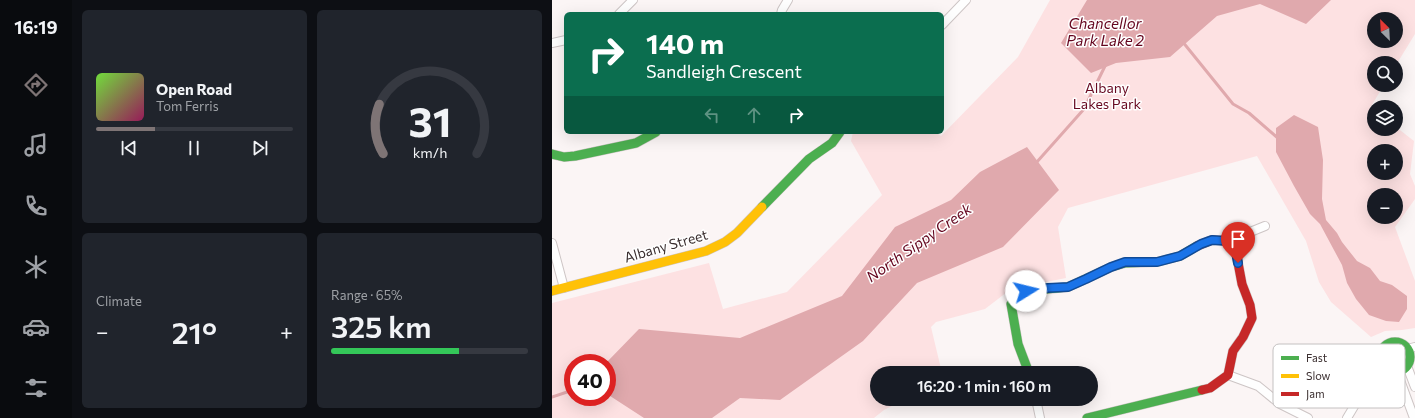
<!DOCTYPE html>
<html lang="en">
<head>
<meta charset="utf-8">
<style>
  :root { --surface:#171b24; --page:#20242c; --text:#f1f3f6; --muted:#9ea1a6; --line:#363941; --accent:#7e7475 }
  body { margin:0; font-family:Commissioner,sans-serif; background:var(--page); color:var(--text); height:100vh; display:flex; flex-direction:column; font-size:15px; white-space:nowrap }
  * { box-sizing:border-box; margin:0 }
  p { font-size:13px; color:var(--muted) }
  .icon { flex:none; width:22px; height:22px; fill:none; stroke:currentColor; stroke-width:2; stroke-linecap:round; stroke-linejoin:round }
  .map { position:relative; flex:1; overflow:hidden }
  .side { display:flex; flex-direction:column; gap:10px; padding:10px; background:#0d0f14; width:480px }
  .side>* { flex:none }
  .hud { position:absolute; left:12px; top:12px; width:380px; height:122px; border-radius:6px; box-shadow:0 4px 16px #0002; background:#0b6e4f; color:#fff; overflow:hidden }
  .needle { width:26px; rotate:336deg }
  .controls { position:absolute; left:815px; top:12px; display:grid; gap:8px }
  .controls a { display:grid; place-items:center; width:36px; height:36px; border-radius:50%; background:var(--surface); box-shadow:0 4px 16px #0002; font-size:20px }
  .speed { position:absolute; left:12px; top:354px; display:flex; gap:8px; font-size:20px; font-weight:700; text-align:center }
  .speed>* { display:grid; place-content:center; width:52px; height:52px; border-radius:50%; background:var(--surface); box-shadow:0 4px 16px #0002; line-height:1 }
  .speed .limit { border:6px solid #d22; background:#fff; color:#111 }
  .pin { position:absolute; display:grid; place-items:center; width:34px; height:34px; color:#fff; margin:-41px -17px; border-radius:50% 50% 50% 0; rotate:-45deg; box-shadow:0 0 4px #0007 }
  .pin .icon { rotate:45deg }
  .me { position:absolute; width:44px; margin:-22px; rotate:81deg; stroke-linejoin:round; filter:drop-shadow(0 0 3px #0008) }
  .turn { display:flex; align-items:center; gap:14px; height:84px; padding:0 16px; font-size:18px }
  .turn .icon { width:52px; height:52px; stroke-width:2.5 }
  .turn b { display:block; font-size:28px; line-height:34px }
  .lanes { display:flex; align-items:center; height:38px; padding:0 16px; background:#0003; justify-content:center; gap:20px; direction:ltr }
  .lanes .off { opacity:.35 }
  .big { font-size:30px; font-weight:600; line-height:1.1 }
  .side .card { flex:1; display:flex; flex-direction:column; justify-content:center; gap:6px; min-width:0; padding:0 14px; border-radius:6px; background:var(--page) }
  .side .dial { align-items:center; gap:0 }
  .dial svg { height:104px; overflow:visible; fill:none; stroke:var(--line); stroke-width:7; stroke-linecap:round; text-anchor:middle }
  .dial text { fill:var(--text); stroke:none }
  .song { display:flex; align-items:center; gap:12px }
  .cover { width:48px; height:48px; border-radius:6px; background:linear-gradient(135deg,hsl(100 70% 55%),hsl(330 70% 35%)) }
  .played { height:4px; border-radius:2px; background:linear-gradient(90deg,var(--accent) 30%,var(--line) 30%) }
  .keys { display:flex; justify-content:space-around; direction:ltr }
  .heat { display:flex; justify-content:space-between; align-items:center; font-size:22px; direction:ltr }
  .charge { height:6px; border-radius:3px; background:linear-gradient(90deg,#34c759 65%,var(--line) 0) }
  .side .tiles { flex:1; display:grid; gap:10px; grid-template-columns:repeat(2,1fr) }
  .trip { position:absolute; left:318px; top:366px; width:228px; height:40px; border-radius:20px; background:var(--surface); box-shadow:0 4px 16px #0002; font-weight:600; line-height:40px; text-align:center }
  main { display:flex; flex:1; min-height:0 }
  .menu { display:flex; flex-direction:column; width:72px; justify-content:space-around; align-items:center; background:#090b0e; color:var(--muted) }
  .menu .icon { width:28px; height:28px }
  .menu .active { color:var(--accent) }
  .menu b { font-size:18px; color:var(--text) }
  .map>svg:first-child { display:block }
</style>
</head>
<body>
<main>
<nav class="menu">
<b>16:19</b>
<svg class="icon active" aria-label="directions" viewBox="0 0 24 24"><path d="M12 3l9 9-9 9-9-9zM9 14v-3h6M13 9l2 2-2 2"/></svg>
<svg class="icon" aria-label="music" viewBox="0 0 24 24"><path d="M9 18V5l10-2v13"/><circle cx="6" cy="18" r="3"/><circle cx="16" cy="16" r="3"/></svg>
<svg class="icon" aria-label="phone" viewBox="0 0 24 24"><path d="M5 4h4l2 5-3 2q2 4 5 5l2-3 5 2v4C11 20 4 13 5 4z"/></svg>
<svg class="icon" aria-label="climate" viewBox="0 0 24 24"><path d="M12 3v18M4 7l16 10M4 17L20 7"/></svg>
<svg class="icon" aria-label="car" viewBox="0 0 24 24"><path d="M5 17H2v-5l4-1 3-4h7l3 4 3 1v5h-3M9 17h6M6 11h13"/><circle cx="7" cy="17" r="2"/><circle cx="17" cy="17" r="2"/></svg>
<svg class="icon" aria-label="filters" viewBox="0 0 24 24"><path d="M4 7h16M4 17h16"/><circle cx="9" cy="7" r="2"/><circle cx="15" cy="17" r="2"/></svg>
</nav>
<section class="side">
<div class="tiles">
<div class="card">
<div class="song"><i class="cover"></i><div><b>Open Road</b><p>Tom Ferris</p></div></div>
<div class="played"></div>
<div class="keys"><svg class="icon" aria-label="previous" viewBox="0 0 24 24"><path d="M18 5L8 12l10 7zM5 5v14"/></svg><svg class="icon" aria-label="pause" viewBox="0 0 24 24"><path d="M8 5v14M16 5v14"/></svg><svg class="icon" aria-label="next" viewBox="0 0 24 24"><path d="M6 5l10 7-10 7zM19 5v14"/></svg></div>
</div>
<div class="card dial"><svg viewBox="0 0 100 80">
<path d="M14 69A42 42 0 1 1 86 69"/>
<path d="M14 69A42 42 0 0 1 11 31" stroke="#7e7475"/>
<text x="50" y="56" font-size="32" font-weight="700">31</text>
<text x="50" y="72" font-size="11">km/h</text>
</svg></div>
<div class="card"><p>Climate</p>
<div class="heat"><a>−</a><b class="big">21°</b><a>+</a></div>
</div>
<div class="card"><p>Range · 65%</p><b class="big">325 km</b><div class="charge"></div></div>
</div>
</section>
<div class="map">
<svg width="863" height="418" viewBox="0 0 863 418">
  <rect width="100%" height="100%" fill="#fbf5f5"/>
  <path fill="#fde1e2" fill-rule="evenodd" d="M498,0H863V34L844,65V63H822V85H832L818,108L822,110V129H844V127L862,141L858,174L863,186V199L843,227L863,281V328L850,330L833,331L819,337L779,302L767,282L754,241L705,156L516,208L506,227L514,278L459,289L433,309L384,322L379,327L390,373H325V399H354L332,410L322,418H0V303L157,263L171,309L235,292L330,195L299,141L301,132H383L389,136L466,57ZM822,19H844V41H822ZM822,151H844V173H822ZM822,195H844V217H822ZM21,363H55V397H21Z"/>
  <path fill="#e0a9ad" d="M535,0H779L754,24L708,4L665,16L618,57L564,63L539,73L509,43Z
    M742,115L766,127L771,160L770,199L774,220L785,233L790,242L805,261L818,268L828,281L840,285L855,296V309L847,322L834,321L817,315L804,299L795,283L790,265L768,224L758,214L742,186L724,152V128Z
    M475,147L507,190L451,247L365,283L311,341L228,400L188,398L160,418H92L55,394V363H54L87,329L188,338L290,296L343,227L399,200L428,172Z"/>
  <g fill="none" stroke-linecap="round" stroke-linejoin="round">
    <path stroke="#e0a9ad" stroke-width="3" d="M630,41L681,104L697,113L727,139
      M484,163L532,109L554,64
      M0,397L21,390"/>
    <defs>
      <path id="street" d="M67,14L81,0
        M229,14L230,10L236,0
        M390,25L414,0
        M0,43L14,40
        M676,241L713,226
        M0,243L12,288
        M855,349L863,347
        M855,366L863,387
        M845,372L862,418
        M676,375L706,386L728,404L756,418
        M484,399L488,418
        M795,418L819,378L832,368"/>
      <path id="fast" d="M0,154L12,157L23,156L84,143L104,132
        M210,207L257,159L280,143L288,132
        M828 357a15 15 0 1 1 30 0a15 15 0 1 1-30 0Z
        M477,373L466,344L459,304L474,291L516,287L559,267L573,263L605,262L628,256L645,246
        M535,418L650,390"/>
      <path id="slow" d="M0,291L154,251L173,242L185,233L210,207"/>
      <path id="jam" d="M645,246L660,240L676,241L684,252L690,284L698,305L700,318L691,337L681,351L676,375L658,388L650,390"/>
    </defs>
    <use href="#street" stroke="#cdc5c5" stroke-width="10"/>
    <use href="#fast" stroke="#cdc5c5" stroke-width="10"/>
    <use href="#slow" stroke="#cdc5c5" stroke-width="10"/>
    <use href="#jam" stroke="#cdc5c5" stroke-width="10"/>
    <use href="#street" stroke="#fefefe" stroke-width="8"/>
    <use href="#fast" stroke="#4caf50" stroke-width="9"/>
    <use href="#slow" stroke="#ffc107" stroke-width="9"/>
    <use href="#jam" stroke="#c62828" stroke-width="9"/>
  </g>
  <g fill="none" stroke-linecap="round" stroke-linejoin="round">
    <defs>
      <path id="route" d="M474,291L496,288L516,287L534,279L559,267L573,262H605L628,256L649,244L660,240L676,241L684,252L686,263"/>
    </defs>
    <use href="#route" stroke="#114b97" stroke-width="10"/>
    <use href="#route" stroke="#1a73e8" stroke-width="7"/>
  </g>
  <g text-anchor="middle" stroke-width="3" stroke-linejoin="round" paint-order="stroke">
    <g font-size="14" fill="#670921" stroke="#fff">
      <text x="555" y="93">Albany<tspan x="555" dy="16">Lakes Park</tspan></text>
    </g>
    <g font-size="14" fill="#3b2f30" stroke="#fff">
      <text transform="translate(114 246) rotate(-16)" y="5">Albany Street</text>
    </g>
    <g font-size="15" font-style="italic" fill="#64051e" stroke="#fff">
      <text x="553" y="29">Chancellor<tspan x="553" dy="17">Park Lake 2</tspan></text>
      <text transform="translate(367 243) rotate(-35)" y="5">North Sippy Creek</text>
    </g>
  </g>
  <rect x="721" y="344" width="132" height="64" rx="6" fill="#fff" stroke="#c4c1c1" stroke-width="1"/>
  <rect x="729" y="356" width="18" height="4" fill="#4caf50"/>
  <rect x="729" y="374" width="18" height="4" fill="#ffc107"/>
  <rect x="729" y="392" width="18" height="4" fill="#c62828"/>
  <g font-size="11" fill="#3b2f30">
    <text x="754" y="362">Fast</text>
    <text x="754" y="380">Slow</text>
    <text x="754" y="398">Jam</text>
  </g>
</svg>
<div class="controls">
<a><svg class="needle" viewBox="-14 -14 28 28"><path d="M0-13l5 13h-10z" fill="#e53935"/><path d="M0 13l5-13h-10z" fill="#9ea1a6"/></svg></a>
<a><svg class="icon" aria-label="search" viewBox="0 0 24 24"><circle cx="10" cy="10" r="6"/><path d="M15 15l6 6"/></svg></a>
<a><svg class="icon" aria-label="layers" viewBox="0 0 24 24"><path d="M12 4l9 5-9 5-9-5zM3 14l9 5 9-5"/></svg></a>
<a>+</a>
<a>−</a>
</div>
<div class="speed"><div class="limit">40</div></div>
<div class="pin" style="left:686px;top:263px;background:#d93025"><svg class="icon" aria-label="arrive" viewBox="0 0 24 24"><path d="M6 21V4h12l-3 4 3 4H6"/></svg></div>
<svg class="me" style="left:474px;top:291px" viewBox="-20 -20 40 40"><circle r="19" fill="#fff"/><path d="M0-13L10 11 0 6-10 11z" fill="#1a73e8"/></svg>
<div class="trip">16:20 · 1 min · 160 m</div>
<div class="hud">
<div class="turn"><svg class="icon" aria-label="right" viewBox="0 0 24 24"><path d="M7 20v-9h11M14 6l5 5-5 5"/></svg><div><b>140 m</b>Sandleigh Crescent</div></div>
<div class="lanes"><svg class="icon off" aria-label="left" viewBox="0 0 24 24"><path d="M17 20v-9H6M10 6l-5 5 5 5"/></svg><svg class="icon off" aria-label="ahead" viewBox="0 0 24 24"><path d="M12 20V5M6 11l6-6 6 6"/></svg><svg class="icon" aria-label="right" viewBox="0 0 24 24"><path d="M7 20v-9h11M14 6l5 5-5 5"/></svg></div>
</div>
</div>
</main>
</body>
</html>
